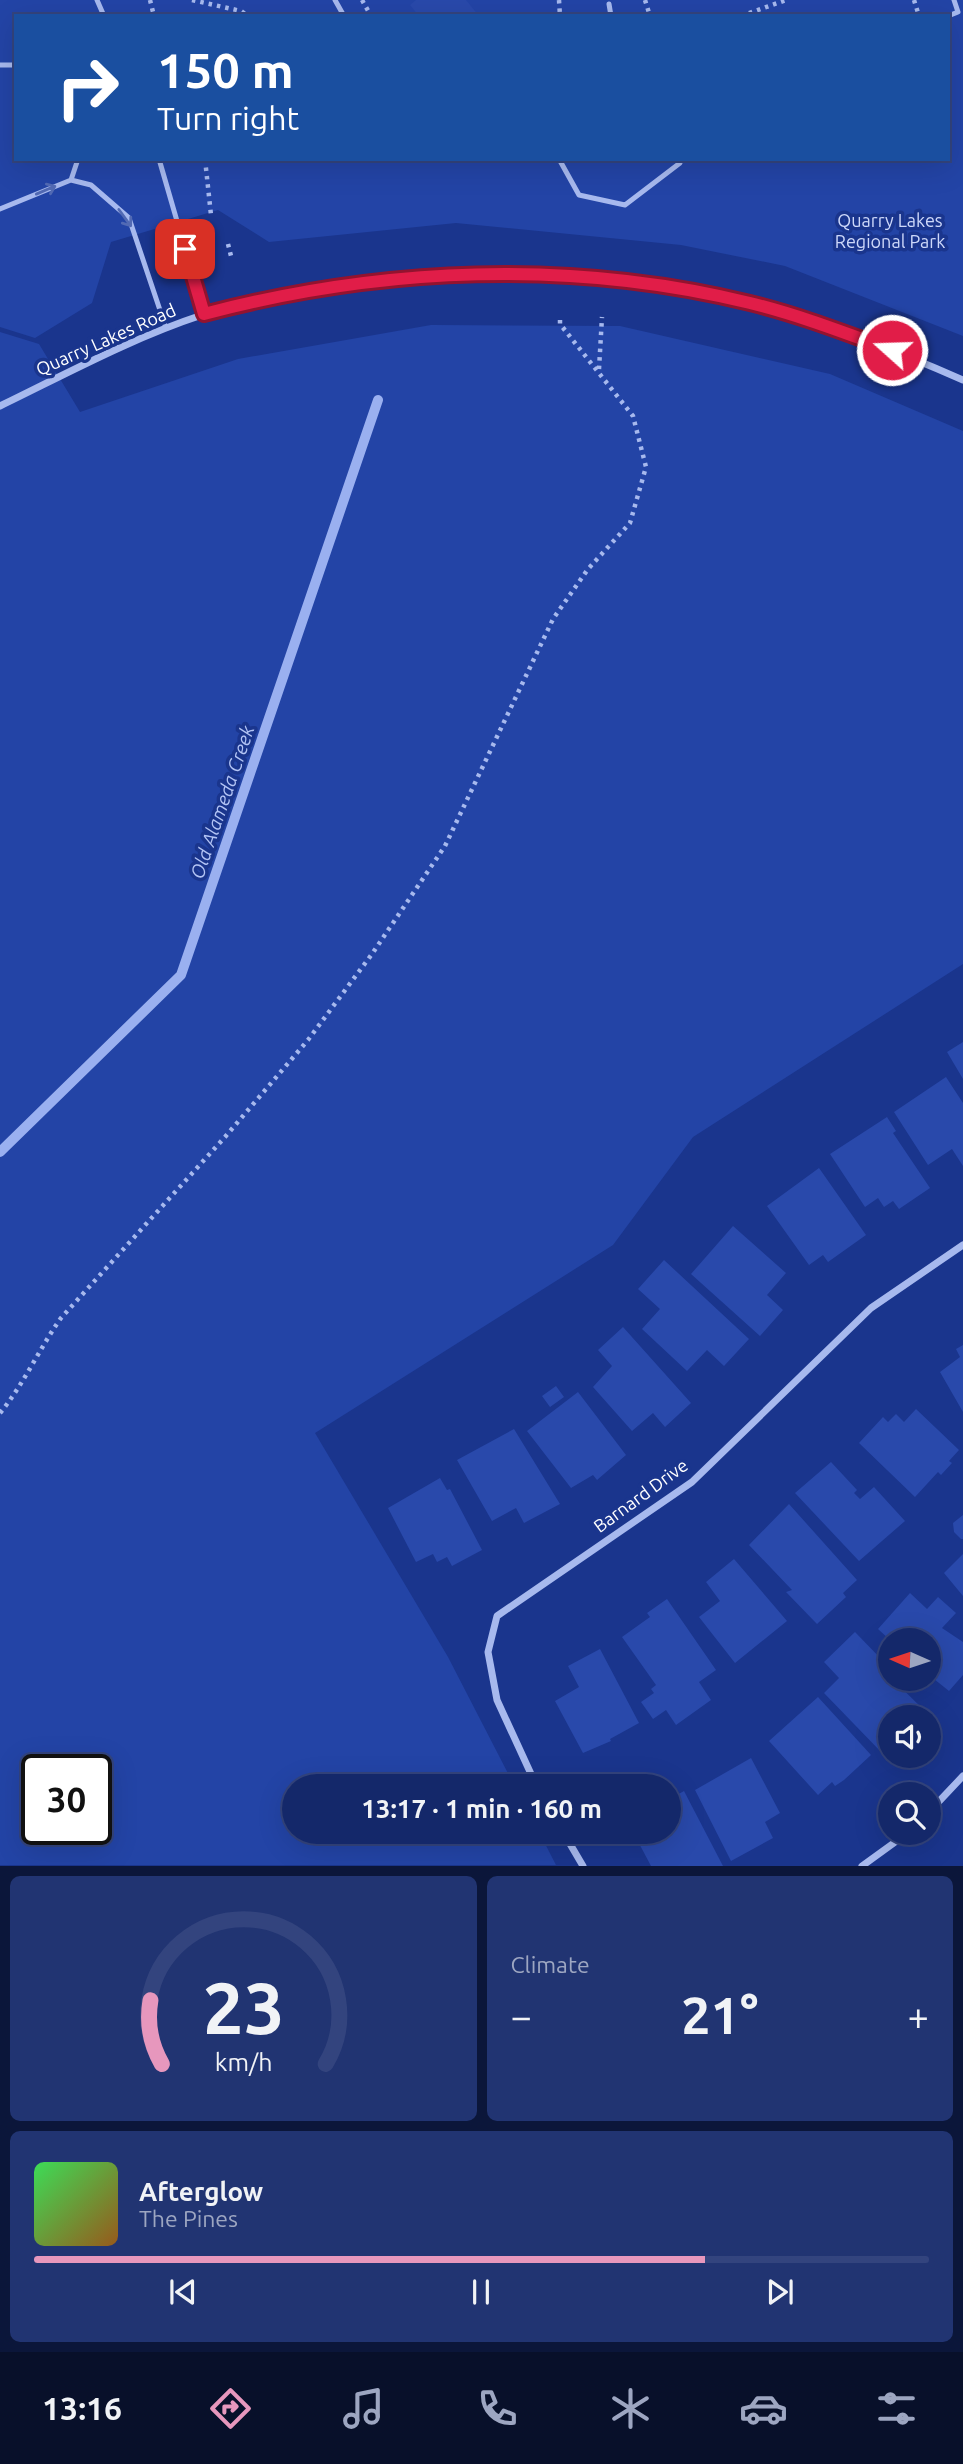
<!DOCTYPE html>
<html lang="en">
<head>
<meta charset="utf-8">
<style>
  :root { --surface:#14286a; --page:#213472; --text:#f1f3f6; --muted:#9da6c1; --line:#33447e; --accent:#e797bd }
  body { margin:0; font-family:Ubuntu,sans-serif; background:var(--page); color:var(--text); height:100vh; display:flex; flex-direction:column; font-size:26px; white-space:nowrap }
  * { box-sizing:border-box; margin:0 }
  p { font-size:23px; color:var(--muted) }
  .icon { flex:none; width:38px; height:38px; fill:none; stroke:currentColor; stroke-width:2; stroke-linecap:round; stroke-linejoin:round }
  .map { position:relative; height:1866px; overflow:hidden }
  .panel { display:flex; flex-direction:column; gap:10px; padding:10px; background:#0b163a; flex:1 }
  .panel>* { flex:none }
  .banner { position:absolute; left:14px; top:14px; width:936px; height:147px; border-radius:0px; box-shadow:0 7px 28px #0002,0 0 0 2px var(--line); background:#1a4fa0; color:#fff; overflow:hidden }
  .needle { width:46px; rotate:273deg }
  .fabs { position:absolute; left:878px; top:1628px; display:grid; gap:14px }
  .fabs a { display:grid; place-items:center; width:63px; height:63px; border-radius:50%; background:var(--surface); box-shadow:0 7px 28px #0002,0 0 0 2px var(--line); font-size:35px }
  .speed { position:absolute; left:21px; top:1754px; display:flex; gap:14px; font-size:35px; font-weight:700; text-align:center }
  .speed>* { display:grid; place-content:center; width:91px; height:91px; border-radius:50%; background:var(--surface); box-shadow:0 7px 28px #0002,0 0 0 2px var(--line); line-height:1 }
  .speed .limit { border:4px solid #111; border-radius:10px; background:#fff; color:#111 }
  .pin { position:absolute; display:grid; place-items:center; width:60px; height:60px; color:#fff; margin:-30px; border-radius:14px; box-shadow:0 4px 10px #0006 }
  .me { position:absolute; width:77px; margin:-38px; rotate:290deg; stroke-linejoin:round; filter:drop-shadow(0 0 5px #0008) }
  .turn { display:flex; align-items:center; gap:24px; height:147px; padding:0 28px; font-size:32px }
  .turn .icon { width:91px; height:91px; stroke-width:2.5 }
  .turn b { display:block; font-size:49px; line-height:60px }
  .big { font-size:52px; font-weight:700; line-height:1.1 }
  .panel .card { flex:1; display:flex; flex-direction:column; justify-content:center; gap:10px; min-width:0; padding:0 24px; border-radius:10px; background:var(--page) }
  .panel .dial { align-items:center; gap:0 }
  .dial svg { height:182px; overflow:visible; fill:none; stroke:var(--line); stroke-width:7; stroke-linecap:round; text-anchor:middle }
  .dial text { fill:var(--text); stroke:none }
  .song { display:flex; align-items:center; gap:21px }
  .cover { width:84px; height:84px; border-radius:10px; background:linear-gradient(135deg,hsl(130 70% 55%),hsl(30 70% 35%)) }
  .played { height:7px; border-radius:4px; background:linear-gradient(90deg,var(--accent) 75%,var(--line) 75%) }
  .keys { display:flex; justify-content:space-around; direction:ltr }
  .heat { display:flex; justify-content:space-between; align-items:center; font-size:38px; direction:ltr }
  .panel .tiles { flex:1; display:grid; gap:10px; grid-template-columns:1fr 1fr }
  .card:last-child { grid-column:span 2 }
  .trip { position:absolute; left:282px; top:1774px; width:399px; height:70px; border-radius:35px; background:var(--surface); box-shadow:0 7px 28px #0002,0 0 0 2px var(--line); font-weight:700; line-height:70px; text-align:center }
  .menu { display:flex; height:112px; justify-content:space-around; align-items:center; background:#08102a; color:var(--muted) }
  .menu .icon { width:49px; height:49px }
  .menu .current { color:var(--accent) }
  .menu b { font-size:32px; color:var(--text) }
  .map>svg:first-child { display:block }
</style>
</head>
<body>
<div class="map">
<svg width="963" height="1866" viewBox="0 0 963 1866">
  <rect width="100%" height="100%" fill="#1a358d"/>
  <path fill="#2344a6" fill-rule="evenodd" d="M0,0H963V336L785,266L681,245L456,223L269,242L218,210L111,242L92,303L35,338L0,327ZM16,16H948V159H16Z
    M431,325L620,326L830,374L963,431V964L693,1137L613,1245L315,1433L448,1657L515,1787H294V1832H539L556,1865H0V332L39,344L80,412L238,359ZM37,1769H96V1829H37Z"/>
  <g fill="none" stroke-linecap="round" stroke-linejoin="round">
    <path stroke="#9ab0f0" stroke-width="10" d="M0,1152L181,975L378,400"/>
  </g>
  <path fill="#2949ab" d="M416,0H466L479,16H419L410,5Z
    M963,1042V1079L947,1052Z
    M946,1077L963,1103V1166L952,1149L928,1165L894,1112Z
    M887,1117L896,1131L893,1133L930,1188L899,1209L893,1201L884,1207L878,1198L865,1207L830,1154Z
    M819,1168L866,1235L828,1262L823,1255L809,1265L767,1206Z
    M733,1226L786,1273L767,1295L783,1310L760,1336L691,1274Z
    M664,1260L749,1339L724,1366L707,1350L687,1371L642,1329L660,1309L638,1289Z
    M623,1327L691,1403L665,1427L653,1413L632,1431L593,1387L612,1366L598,1350Z
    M963,1345V1412L940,1372L960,1357L956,1349Z
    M556,1386L564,1397L550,1407L542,1396Z
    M578,1392L626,1455L597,1480L593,1475L571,1488L527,1431Z
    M916,1409L959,1450L949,1461L952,1463L941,1475L938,1472L915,1497L859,1443L883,1417L888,1422L896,1414L904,1422Z
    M514,1429L560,1504L524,1523L516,1508L492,1521L457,1460Z
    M831,1462L857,1490L854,1493L860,1499L874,1487L905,1521L859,1561L795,1493Z
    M440,1478L447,1490L450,1489L482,1550L452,1566L447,1557L437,1562L433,1554L416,1562L388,1508Z
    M789,1504L857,1580L843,1593L846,1597L817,1624L786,1592L792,1590L749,1545Z
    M963,1515V1539H961L954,1532L953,1523Z
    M963,1554V1596L944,1573Z
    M734,1559L787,1621L735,1663L699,1617L720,1601L706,1582Z
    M910,1593L927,1609L938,1597L956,1613L942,1628L963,1642V1675L949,1691L929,1675V1640H890L878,1629Z
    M667,1599L716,1670L699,1682L711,1700L676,1725L666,1710L653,1719L641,1702L654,1693L651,1689L656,1685L622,1637L650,1617L647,1613Z
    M855,1632L885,1663L881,1668L926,1712L920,1717H891V1746L883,1754L824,1693L839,1678L824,1662Z
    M600,1649L639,1723L610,1739L611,1741L583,1753L555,1701L579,1687L568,1666Z
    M818,1697L871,1755L844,1780L835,1786L832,1782L818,1795L769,1741Z
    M751,1758L780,1813L765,1822L773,1838L731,1861L695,1790Z
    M684,1791L723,1866H651L633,1832H668V1800Z"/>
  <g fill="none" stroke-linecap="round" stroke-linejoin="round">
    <path stroke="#a7b9ee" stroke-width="4.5" stroke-dasharray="3.5 5" stroke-linecap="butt" d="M150,0L154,16
      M192,0L241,11L248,16
      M362,0L371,16
      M559,0L560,16
      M645,0L650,16
      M914,0L919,16
      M741,16L786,0
      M205,159L211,215
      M228,244L231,256
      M599,369L602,317
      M0,1413C24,1384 39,1349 61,1318L225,1137L308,1040L372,954L445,846L553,619L588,569L630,523L646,467L633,416L560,324V315"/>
    <path stroke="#a7b9ee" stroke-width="5" d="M97,0L104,16
      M335,0L344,16
      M609,4L611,16
      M948,16L958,12L954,0
      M0,65H16
      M159,159L204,314
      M559,159L579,195L625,205L680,163L679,159
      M71,180L91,185L129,218L166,328
      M0,209L71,180L78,159"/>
    <path stroke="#a7b9ee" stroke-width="7" d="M0,406C66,374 132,338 202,315C239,303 277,297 315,290C544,249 753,286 963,380
      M537,1787L497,1700L488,1652L497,1616L692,1482L871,1308L963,1245
      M929,1812L963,1776
      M563,1832L583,1866
      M862,1866L909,1832"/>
  </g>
  <defs><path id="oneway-shaft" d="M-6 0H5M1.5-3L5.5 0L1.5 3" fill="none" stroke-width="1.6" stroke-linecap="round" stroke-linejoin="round" transform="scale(1.75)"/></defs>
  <g stroke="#526ab4">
    <use href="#oneway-shaft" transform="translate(46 190) rotate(-23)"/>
    <use href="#oneway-shaft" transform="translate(125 218) rotate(54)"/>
  </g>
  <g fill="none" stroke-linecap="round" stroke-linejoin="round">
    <defs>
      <path id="route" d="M185,249L204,314C382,267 570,259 750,303C799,315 845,333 892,350"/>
    </defs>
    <use href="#route" stroke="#92132f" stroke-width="18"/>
    <use href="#route" stroke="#e11d48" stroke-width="12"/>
  </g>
  <g text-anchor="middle" stroke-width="7" stroke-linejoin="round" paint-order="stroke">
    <g font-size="18" fill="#cdd8fa" stroke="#1a358d">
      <text x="890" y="227">Quarry Lakes<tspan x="890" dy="21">Regional Park</tspan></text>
    </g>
    <g font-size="18" fill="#fff" stroke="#1a358d">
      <text transform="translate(106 340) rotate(-24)" y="6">Quarry Lakes Road</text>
      <text transform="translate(641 1496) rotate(-36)" y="6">Barnard Drive</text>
    </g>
    <g font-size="19" font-style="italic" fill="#b3c4f5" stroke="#1a358d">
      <text transform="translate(222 802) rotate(-71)" y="7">Old Alameda Creek</text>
    </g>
  </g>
</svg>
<div class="fabs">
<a><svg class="needle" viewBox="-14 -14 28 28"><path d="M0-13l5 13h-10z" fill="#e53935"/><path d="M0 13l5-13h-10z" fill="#9da6c1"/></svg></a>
<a><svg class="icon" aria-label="sound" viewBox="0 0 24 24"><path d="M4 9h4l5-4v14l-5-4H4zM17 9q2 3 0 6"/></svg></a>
<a><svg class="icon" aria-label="search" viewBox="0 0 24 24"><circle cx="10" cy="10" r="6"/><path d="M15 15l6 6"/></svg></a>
</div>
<div class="speed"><div class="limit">30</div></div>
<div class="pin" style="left:185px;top:249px;background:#d93025"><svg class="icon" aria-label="arrive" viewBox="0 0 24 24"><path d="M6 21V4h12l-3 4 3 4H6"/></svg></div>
<svg class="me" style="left:892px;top:350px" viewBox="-20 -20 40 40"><circle r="17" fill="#e11d48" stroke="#fff" stroke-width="3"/><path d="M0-11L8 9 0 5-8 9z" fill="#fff"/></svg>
<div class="trip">13:17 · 1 min · 160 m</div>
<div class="banner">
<div class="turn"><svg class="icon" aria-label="right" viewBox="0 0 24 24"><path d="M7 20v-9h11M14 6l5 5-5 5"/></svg><div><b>150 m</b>Turn right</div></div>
</div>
</div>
<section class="panel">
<div class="tiles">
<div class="card dial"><svg viewBox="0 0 100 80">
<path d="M14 69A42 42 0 1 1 86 69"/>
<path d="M14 69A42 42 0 0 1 9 41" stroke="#e797bd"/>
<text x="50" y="56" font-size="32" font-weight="700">23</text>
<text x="50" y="72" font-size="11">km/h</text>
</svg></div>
<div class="card"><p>Climate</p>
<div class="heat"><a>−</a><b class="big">21°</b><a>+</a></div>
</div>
<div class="card">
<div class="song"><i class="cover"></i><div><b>Afterglow</b><p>The Pines</p></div></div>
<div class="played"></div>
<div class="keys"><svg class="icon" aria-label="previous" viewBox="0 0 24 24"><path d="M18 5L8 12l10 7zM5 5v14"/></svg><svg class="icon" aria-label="pause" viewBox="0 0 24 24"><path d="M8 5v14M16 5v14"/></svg><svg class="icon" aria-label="next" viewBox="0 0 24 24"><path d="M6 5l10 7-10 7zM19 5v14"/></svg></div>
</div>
</div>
</section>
<nav class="menu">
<b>13:16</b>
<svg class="icon current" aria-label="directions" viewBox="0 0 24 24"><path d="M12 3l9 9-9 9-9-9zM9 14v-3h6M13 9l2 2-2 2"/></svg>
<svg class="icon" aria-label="music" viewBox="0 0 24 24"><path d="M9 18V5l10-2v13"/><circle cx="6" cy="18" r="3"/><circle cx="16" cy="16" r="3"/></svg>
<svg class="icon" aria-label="phone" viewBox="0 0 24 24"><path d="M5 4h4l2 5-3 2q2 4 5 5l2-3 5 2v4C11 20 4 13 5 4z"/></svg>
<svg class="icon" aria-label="climate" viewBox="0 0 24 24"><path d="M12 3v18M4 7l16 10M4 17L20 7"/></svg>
<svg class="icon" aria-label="car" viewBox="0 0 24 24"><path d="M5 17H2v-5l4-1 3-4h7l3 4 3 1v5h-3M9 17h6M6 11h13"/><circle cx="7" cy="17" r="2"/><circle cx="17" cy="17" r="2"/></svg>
<svg class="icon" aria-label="filters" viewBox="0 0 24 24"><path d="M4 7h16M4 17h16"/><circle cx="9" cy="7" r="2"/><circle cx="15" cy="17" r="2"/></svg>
</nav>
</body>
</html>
